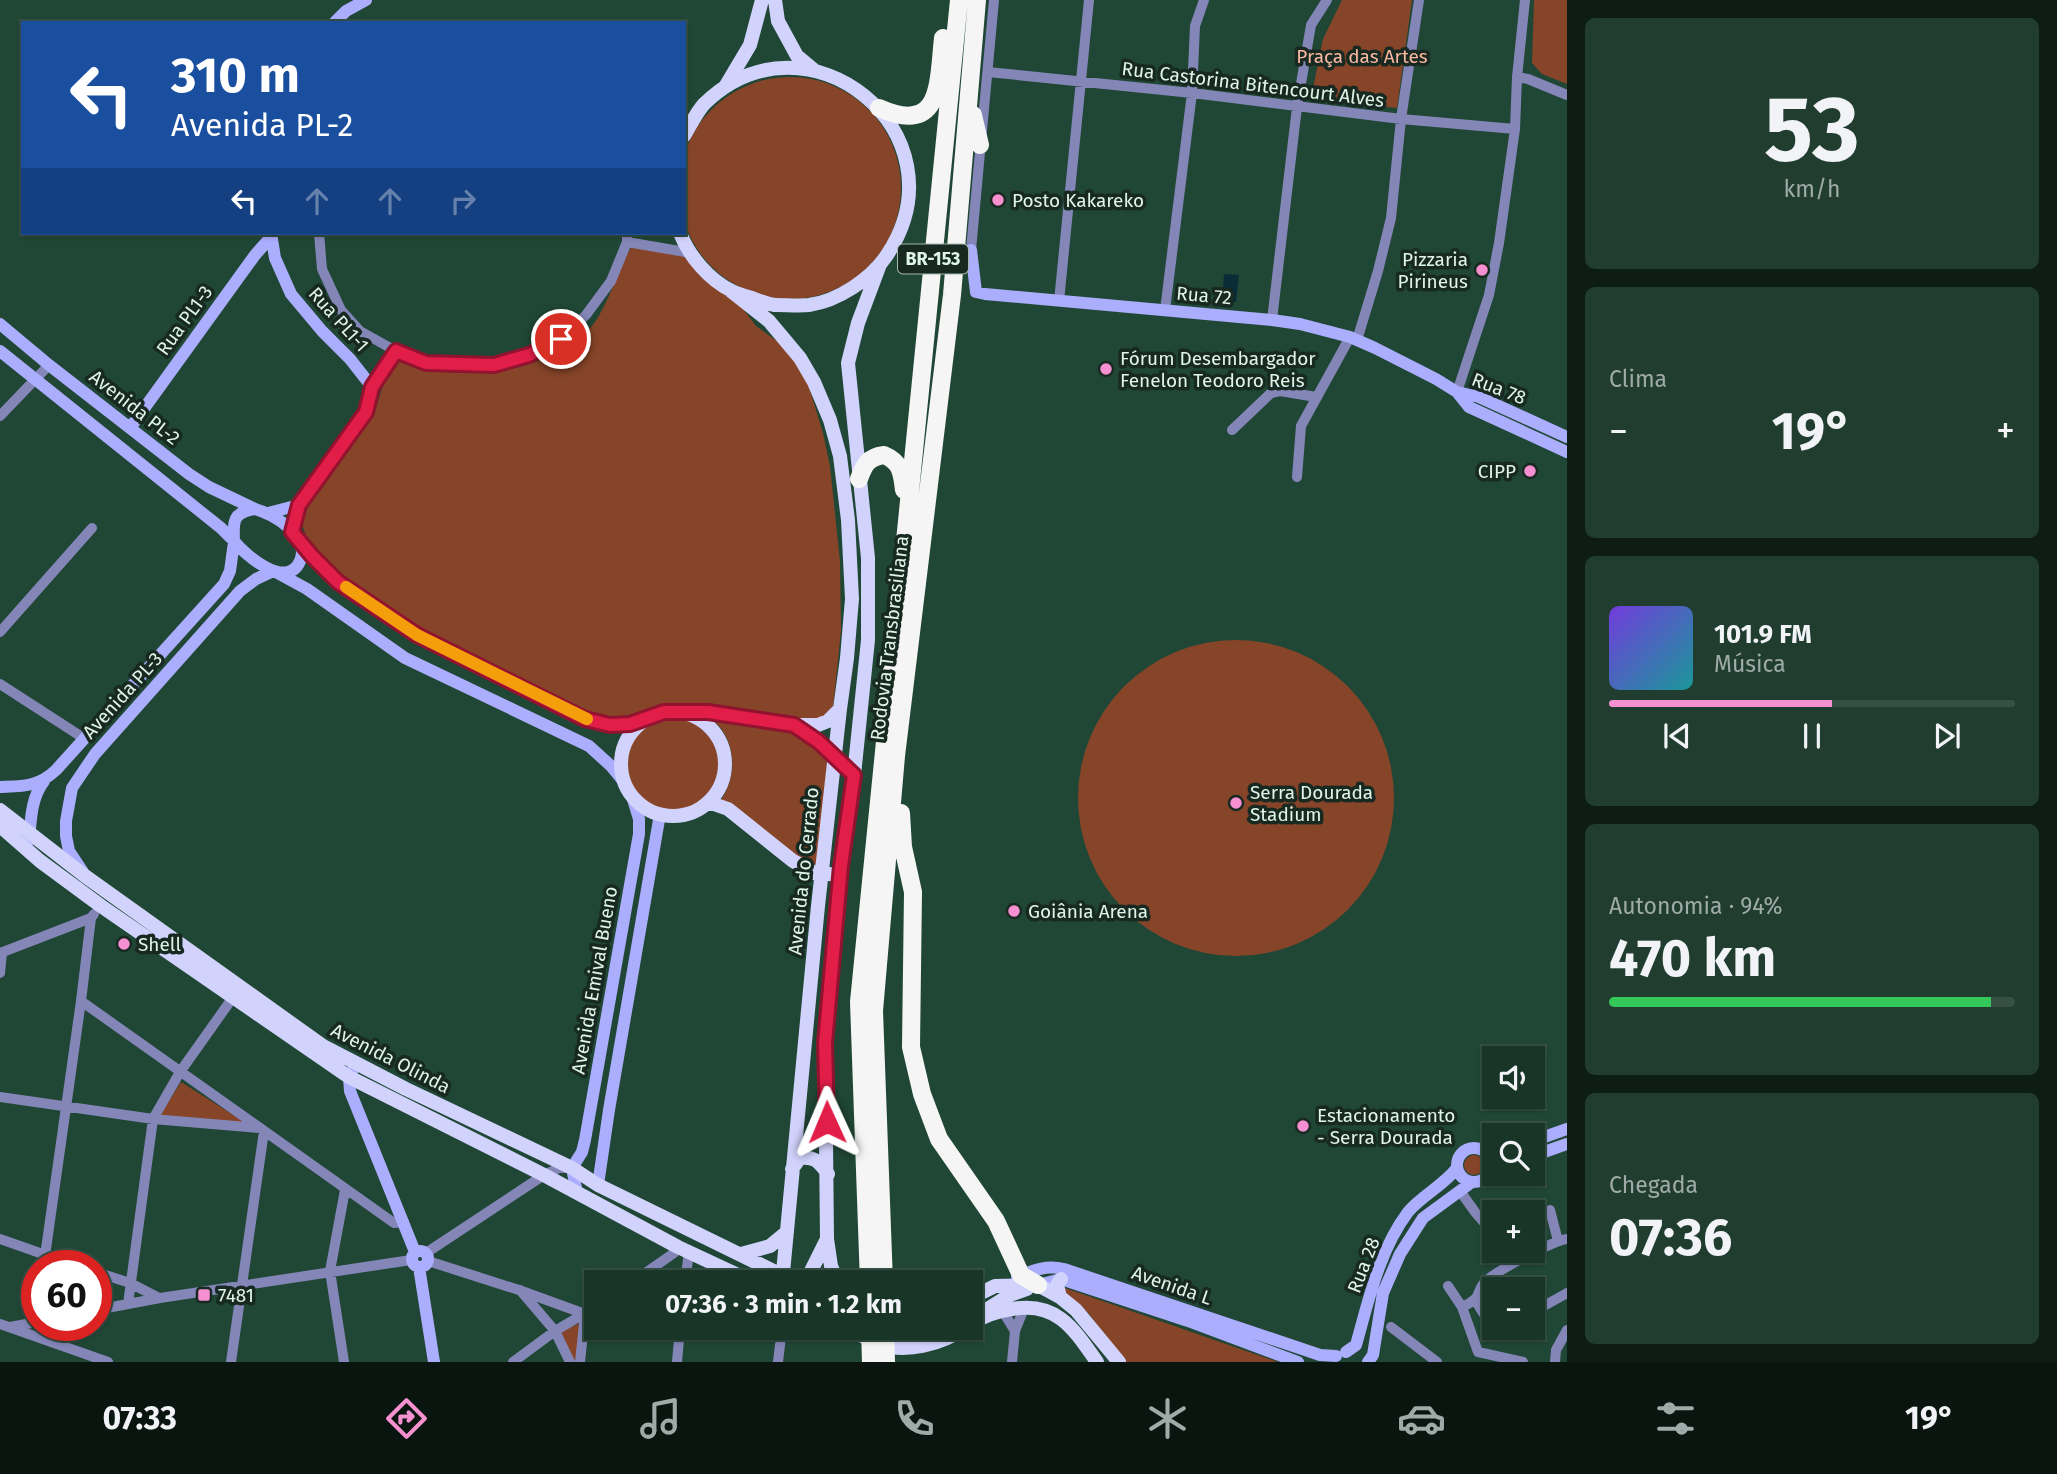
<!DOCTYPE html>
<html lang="pt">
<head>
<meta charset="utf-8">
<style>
  :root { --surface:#183528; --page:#213d30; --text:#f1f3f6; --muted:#9faba8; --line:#365045; --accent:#f690d0 }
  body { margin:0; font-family:"Fira Sans",sans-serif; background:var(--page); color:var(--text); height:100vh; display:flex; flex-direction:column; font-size:26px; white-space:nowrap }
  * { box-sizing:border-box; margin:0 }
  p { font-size:23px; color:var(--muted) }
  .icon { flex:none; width:38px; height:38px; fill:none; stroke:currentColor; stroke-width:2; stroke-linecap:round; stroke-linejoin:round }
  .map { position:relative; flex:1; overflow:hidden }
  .details { display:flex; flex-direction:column; gap:18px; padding:18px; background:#0d1d16; width:490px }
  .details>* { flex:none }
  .guide { position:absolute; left:21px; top:21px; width:665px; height:214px; border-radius:0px; box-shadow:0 2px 5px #0004,0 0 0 2px var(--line); background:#1a4fa0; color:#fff; overflow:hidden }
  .fabs { position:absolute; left:1482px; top:1046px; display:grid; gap:14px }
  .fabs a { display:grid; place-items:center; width:63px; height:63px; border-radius:0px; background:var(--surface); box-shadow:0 2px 5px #0004,0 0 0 2px var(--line); font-size:35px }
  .speed { position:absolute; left:21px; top:1250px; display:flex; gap:14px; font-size:35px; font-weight:700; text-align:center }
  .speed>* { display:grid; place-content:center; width:91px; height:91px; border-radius:50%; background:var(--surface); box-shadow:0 2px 5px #0004,0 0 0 2px var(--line); line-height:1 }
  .speed .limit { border:10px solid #d22; background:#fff; color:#111 }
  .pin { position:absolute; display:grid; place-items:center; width:60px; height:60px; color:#fff; margin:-30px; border:4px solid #fff; border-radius:50%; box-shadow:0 2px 7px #0007 }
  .me { position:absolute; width:77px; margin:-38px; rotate:359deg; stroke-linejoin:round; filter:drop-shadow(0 0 5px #0008) }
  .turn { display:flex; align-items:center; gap:24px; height:147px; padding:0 35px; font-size:32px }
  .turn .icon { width:91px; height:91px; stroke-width:2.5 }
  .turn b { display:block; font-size:49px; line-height:60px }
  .lanes { display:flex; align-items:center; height:66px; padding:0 35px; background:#0003; justify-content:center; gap:35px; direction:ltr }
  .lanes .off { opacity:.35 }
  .big { font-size:52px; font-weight:700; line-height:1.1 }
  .details .tile { flex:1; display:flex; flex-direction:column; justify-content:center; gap:10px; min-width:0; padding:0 24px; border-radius:10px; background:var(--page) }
  .details .dial { align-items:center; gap:0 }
  .dial b { font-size:91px; line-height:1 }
  .song { display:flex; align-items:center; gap:21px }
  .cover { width:84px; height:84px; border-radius:10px; background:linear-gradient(135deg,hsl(260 70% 55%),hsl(180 70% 35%)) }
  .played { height:7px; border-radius:4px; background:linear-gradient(90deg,var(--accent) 55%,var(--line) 55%) }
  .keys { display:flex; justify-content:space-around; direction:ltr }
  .heat { display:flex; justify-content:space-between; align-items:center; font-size:38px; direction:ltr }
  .charge { height:10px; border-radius:5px; background:linear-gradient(90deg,#34c759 94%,var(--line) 0) }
  .trip { position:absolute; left:584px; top:1270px; width:399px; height:70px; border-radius:0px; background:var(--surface); box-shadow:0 2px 5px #0004,0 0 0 2px var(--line); font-weight:700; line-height:70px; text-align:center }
  .dock { display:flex; height:112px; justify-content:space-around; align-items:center; background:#0a1510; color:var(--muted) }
  .dock .icon { width:49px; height:49px }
  .dock .on { color:var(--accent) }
  .dock b { font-size:32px; color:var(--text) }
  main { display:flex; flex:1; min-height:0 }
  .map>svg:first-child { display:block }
</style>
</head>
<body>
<main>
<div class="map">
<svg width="1567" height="1362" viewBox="0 0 1567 1362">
  <rect width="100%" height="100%" fill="#204736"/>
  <path fill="#864428" d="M1342,0H1412L1397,108L1311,98L1323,39Z
    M1534,0H1567V84L1542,74L1532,63Z
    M679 188a111 111 0 1 1 222 0a111 111 0 1 1-222 0Z
    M639,246L686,257L741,306L756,326L800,358L823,433L830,466L840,561L841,631L833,708L826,719L812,723L683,707L650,712L629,719L603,721L414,629L384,610L316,554L308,542L303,527L302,520L305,507L374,415L384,382L390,370L400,359C459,384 545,376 591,327C604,313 618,273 627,254L631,248Z
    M1078 798a158 158 0 1 1 316 0a158 158 0 1 1-316 0Z
    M626 765a47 47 0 1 1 94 0a47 47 0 1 1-94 0Z
    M713,720L789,730L800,734L830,758L820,863L815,866L808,867L721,800C738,775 736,740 713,720Z
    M181,1082L246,1123L160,1115Z
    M1464 1165a10 10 0 1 1 20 0a10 10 0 1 1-20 0Z
    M1065,1288L1278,1362H1125L1089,1314L1064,1292Z
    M582,1322L577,1362H573L559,1333Z"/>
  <path fill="#0a2c37" d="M1224,274L1239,275L1236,302L1222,301Z"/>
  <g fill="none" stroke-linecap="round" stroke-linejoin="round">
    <path stroke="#8486b8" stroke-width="10" d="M988,72L1192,93L1401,119L1515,129
      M1517,77L1528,79L1567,95
      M319,233L322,269L341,310L360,331L403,355L426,363L494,365L529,355L561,339L586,315L611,281L627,242V233
      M627,242L691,253
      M971,250L994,0
      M1059,301L1089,0
      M1165,310L1192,93L1195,26L1204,0
      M1272,320L1297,107L1311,25L1327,0
      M1357,340L1378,271L1391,218L1401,119L1419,0
      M1457,392L1489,295L1499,243L1515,129L1517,77L1525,0
      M0,416L49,365
      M1232,430L1271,393L1280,391L1316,397
      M1297,477L1301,426L1350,337
      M0,632L92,528
      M0,684L85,739
      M0,953L91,918L94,914
      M0,973L2,952
      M81,1001L394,1223L404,1222
      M0,1097L153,1119L258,1128
      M1460,1191L1475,1212L1494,1234
      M1550,1210L1558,1241
      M0,1239L74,1265
      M1512,1251L1521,1259
      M426,1253L544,1175L559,1168H568
      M45,1256L81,1001L91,918
      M428,1261L519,1290L585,1314L580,1362
      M96,1272L130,1283L159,1298
      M631,1283L674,1253L678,1247
      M685,1283L689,1252
      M1448,1286L1462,1307L1478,1352L1523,1362
      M520,1290L555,1331L570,1362
      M1475,1300L1483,1313L1494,1317
      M128,1304L153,1119L180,1072L236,993
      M1462,1307C1467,1305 1472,1302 1476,1298C1479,1294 1480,1287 1484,1283C1495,1271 1551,1242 1567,1239
      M96,1310L160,1298L411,1260
      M1002,1310L1015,1331L1012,1362
      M1533,1312L1567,1293
      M0,1324L108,1362
      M10,1327L37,1322
      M1391,1327L1437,1362
      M1015,1331L1025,1306
      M231,1362L264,1131
      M344,1362L330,1271L345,1190
      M513,1362L555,1331L597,1306
      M677,1362L680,1328
      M778,1362L782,1328
      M1555,1362L1556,1350L1567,1330"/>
    <path stroke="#abadfd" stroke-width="12" d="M334,23L346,11L366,0
      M271,233L275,258L291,294L322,331L350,359L372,387
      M971,250L976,292L985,294L1272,320L1300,324L1350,337L1375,348L1436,379L1457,392L1469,407L1567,452
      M0,324L49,365L189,474L209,487L255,509
      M0,351L221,528L234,541
      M1457,392L1479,397L1567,437
      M130,428L255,255L271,237
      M255,509C274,514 311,536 300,561C287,591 245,555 234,541C233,521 233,512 255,509Z
      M268,513L299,505
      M292,532L299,505L366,412L372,387L395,351
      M300,543C369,623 492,672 585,719C609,725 622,726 646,719
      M274,571L307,589L405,658L589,746L611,766L624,782
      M0,787C23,786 38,787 56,770L224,584L230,571L234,542
      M29,840C31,819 31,798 44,781
      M83,872L69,851L66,836V821L72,788L95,754L240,591L256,579L273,571
      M356,1064L349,1077L350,1091L415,1252
      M1533,1141L1567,1129
      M1457 1165a17 17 0 1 1 34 0a17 17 0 1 1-34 0Z
      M1533,1156L1567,1144
      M598,1185L609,1110L660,814
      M577,1193L572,1168L582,1152L585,1140L639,834V819L632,796
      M412 1259a8 8 0 1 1 16 0a8 8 0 1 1-16 0Z
      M419,1267L434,1362
      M1017,1277C1034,1270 1046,1265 1064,1269L1320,1355L1336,1356
      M1038,1285L1061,1279L1188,1321L1298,1362
      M1346,1352L1356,1345C1369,1299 1379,1251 1408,1212C1421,1196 1443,1186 1457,1168
      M1368,1362L1373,1355L1383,1293L1400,1254L1423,1218L1472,1182"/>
    <path stroke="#d1d3fd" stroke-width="14" d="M775,0L778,21L797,56L815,71
      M725,87L750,45L762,0
      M680,233C689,256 709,280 732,291C738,294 745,296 752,298C760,301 768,305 777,305C787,305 799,306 809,305C838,301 871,279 887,255C968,133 807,3 704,104C696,113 690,126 684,136
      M731,291L769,321L800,358L814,382L830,420L840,456L848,520L852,599L847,658L840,709L818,906L782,1283
      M621 764a52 52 0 1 1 104 0a52 52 0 1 1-104 0Z
      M687,713L707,712L794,725H818L828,721L840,709
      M794,725L819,742L837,759
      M708,802L728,809L793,861L819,875L830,874
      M0,810L85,876L323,1046L406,1089L572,1168L598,1185L798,1283
      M0,826L40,861L101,906L349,1077L544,1175L678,1247L755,1283
      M792,1169L800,1158C815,1156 819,1162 828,1174
      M827,1239L831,1266L838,1283
      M741,1254L770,1246L787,1232
      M805,1283L827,1239L825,1043L841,866L854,775L868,640V558L848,363L858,323L879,267
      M1060,1297L1057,1285L1061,1279
      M971,1298L995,1286L1038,1285L1060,1297L1076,1310L1119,1362
      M986,1310L1010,1295L1027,1289
      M971,1324C983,1316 998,1311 1012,1309C1057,1301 1074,1329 1097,1362
      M848,1328C858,1333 868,1340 879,1344C906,1354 942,1344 965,1328"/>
    <path stroke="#f5f5f5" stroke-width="18" d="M879,108C942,136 938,83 943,38
      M973,115L980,145
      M859,479C864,465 868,457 884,455C901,462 902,473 904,490
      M901,813L903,847L913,892L911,1047L922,1094L939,1139L996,1221L1021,1275L1038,1285
      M869,1283L859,1002L959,0
      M884,1283L874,1011L896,756L952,295L977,0"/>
    <path stroke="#f5f5f5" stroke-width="18" d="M870,1328L871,1362
      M885,1328L886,1362"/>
  </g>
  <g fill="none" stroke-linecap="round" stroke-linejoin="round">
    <defs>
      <path id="route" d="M561,339L529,355L494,365L426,363L396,351L372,387L366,412L299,505L292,532L312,556L338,582L417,635L585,719L610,725L630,724L664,712H708L794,725L819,742L854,775L841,866L825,1043L827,1122"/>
    </defs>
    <use href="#route" stroke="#92132f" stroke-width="18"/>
    <use href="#route" stroke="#e11d48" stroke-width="12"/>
    <path stroke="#f59e0b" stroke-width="12" d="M346,587L417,635L587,719"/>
  </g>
  <g fill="#f690d0" stroke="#182921" stroke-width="2.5">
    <circle cx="998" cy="200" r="7"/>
    <circle cx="1482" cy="270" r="7"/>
    <circle cx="1106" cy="369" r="7"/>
    <circle cx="1530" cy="471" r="7"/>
    <circle cx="1236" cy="803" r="7"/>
    <circle cx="1014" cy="911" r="7"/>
    <circle cx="124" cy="944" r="7"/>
    <circle cx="1303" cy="1126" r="7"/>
    <rect x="197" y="1288" width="14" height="14" rx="3.5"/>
  </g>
  <g text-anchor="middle" stroke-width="7" stroke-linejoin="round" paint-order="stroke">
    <rect fill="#182921" stroke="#a3b8ad" stroke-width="2" x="898" y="244.5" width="70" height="29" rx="5"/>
    <g font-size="18" font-weight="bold" fill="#dff5e9">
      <text x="933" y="265">BR-153</text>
    </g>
    <g font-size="19" fill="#f8b89f" stroke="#182921">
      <text x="1362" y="63">Praça das Artes</text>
    </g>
    <g font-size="19" fill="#dff5e9" stroke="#182921">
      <text transform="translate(1253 84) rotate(7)" y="7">Rua Castorina Bitencourt Alves</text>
      <text transform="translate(1204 295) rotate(5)" y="7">Rua 72</text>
      <text transform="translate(339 319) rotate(48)" y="7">Rua PL1-1</text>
      <text transform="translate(184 320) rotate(-54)" y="7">Rua PL1-3</text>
      <text transform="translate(1499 388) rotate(21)" y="7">Rua 78</text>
      <text transform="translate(135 407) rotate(38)" y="7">Avenida PL-2</text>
      <text transform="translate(889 638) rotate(-83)" y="7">Rodovia Transbrasiliana</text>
      <text transform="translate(122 695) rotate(-48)" y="7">Avenida PL-3</text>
      <text transform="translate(803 871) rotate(-84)" y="7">Avenida do Cerrado</text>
      <text transform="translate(594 980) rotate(-80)" y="7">Avenida Emival Bueno</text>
      <text transform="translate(391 1058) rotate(27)" y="7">Avenida Olinda</text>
      <text transform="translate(1363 1265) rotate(-69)" y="7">Rua 28</text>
      <text transform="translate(1172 1285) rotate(19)" y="7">Avenida L</text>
    </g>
    <g font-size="19" fill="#dff5e9" stroke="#182921" text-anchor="start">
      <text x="1012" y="207">Posto Kakareko</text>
      <text x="1468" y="266" text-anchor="end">Pizzaria<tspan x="1468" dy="22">Pirineus</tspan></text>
      <text x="1120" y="365">Fórum Desembargador<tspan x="1120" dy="22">Fenelon Teodoro Reis</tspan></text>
      <text x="1516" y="478" text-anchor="end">CIPP</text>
      <text x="1250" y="799">Serra Dourada<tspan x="1250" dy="22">Stadium</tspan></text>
      <text x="1028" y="918">Goiânia Arena</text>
      <text x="138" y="951">Shell</text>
      <text x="1317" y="1122">Estacionamento<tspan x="1317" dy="22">- Serra Dourada</tspan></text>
      <text x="218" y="1302">7481</text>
    </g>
  </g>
</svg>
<div class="fabs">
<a><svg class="icon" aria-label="sound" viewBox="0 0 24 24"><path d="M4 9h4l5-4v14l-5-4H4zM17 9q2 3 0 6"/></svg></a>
<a><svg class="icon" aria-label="search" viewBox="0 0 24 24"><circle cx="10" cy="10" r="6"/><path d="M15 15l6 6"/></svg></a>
<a>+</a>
<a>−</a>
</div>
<div class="speed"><div class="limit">60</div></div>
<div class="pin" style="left:561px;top:339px;background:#d93025"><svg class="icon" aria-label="arrive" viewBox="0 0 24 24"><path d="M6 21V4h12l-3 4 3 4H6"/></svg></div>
<svg class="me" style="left:827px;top:1122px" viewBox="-20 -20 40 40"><path d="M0-17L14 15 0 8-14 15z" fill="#e11d48" stroke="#fff" stroke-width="4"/></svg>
<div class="trip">07:36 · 3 min · 1.2 km</div>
<div class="guide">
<div class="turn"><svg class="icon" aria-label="left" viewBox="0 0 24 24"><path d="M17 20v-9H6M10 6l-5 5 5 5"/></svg><div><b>310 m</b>Avenida PL-2</div></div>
<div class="lanes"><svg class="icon" aria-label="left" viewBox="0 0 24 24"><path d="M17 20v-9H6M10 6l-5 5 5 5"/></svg><svg class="icon off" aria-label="ahead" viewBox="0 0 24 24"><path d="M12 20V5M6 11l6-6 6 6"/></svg><svg class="icon off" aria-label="ahead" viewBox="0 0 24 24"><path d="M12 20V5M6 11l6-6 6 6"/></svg><svg class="icon off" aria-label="right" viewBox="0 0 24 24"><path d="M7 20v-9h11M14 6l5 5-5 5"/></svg></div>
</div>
</div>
<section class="details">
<div class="tile dial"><b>53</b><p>km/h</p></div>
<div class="tile"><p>Clima</p>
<div class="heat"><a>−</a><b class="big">19°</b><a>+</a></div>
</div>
<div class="tile">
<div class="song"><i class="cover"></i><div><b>101.9 FM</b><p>Música</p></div></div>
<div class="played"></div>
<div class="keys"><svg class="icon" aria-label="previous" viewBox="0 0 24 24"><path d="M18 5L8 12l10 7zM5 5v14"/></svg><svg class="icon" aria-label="pause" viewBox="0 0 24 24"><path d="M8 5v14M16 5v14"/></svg><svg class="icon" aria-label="next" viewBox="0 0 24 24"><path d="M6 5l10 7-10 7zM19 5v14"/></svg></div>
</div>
<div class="tile"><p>Autonomia · 94%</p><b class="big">470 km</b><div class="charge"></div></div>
<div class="tile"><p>Chegada</p><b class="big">07:36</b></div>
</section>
</main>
<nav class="dock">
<b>07:33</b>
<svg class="icon on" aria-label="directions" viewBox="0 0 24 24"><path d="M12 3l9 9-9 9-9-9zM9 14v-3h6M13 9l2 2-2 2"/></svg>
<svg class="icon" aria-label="music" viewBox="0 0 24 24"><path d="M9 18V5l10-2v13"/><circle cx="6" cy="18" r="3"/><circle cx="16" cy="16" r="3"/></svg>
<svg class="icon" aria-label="phone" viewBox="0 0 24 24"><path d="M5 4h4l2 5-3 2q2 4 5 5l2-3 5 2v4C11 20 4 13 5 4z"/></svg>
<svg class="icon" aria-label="climate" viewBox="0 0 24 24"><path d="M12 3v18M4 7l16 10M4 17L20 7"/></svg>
<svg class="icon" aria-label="car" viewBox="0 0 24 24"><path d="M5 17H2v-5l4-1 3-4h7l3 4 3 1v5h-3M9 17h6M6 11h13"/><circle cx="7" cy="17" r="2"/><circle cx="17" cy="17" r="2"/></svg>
<svg class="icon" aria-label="filters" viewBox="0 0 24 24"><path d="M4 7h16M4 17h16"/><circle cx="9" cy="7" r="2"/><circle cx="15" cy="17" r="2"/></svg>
<b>19°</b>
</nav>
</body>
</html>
